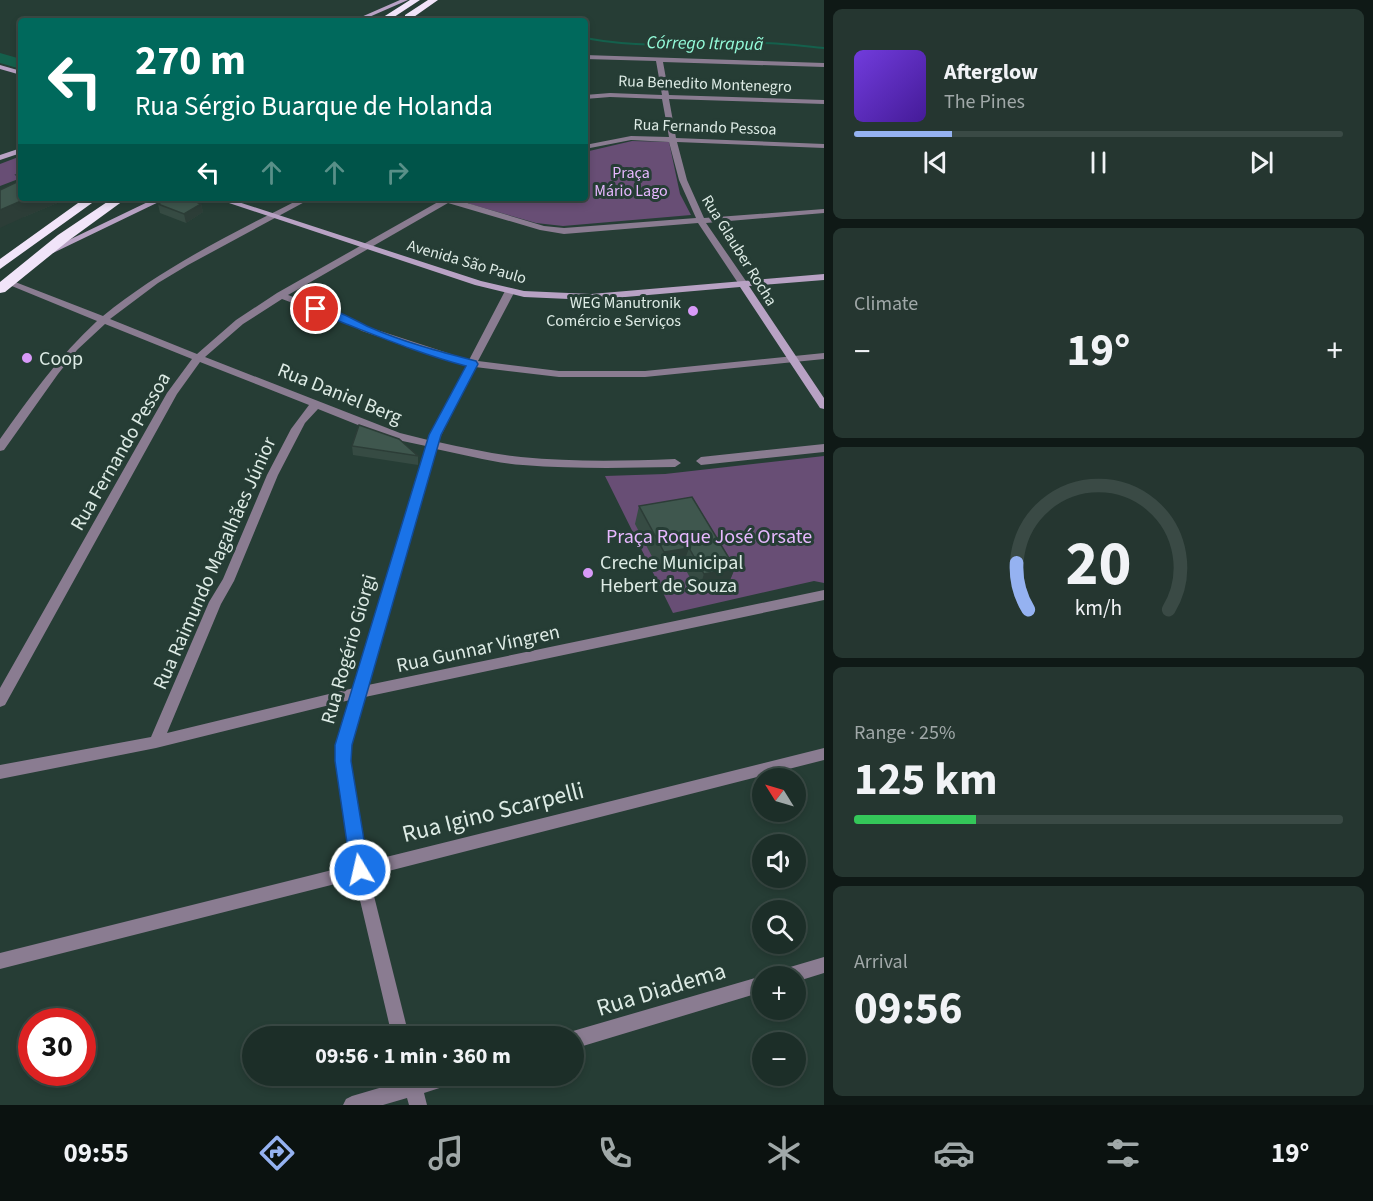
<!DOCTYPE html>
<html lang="en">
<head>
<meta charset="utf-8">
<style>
  :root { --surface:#1c2e28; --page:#253630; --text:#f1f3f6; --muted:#a0a8a8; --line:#3a4a45; --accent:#95b2f1 }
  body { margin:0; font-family:"Source Sans 3",sans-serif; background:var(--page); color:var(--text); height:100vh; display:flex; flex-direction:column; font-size:22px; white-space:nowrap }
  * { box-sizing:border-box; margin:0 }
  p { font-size:20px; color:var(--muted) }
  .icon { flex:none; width:33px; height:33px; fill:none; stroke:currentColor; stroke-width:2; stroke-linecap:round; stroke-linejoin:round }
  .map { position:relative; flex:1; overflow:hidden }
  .details { display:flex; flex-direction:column; gap:9px; padding:9px; background:#0f1916; width:549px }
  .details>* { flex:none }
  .hud { position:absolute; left:18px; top:18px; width:570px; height:183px; border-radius:6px; box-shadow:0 3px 9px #0003,0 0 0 2px var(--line); background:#00695c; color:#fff; overflow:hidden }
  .needle { width:39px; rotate:307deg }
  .buttons { position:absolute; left:752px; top:768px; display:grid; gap:12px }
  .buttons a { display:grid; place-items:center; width:54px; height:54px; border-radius:50%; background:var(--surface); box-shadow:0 3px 9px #0003,0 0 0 2px var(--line); font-size:30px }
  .speed { position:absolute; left:18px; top:1008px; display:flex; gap:12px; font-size:30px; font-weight:700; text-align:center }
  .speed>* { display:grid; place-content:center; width:78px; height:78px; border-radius:50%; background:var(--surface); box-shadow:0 3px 9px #0003,0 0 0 2px var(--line); line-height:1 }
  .speed .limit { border:9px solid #d22; background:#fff; color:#111 }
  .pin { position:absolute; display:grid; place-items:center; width:51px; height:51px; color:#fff; margin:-26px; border:3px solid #fff; border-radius:50%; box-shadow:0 2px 6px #0007 }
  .me { position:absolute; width:66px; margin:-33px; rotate:351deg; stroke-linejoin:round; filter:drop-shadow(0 0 4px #0008) }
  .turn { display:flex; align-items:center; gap:21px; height:126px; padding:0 18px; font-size:27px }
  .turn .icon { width:78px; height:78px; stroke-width:2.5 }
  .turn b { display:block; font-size:42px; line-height:51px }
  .lanes { display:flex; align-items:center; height:57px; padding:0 18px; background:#0003; justify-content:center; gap:30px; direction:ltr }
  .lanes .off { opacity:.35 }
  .big { font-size:45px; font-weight:700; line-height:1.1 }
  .details .widget { flex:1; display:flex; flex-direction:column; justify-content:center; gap:9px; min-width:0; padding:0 21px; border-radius:9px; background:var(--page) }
  .details .dial { align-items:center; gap:0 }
  .dial svg { height:156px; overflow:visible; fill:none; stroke:var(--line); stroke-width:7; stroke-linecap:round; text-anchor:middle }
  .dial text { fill:var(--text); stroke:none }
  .song { display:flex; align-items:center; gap:18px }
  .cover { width:72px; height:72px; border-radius:9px; background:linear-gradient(135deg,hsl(260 70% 55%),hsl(260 70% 35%)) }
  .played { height:6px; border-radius:3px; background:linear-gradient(90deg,var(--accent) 20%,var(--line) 20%) }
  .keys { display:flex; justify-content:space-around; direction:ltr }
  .heat { display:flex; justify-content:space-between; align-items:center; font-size:33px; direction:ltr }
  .charge { height:9px; border-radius:4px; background:linear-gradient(90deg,#34c759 25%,var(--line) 0) }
  .trip { position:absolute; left:242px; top:1026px; width:342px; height:60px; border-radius:30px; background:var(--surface); box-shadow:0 3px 9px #0003,0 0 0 2px var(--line); font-weight:700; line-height:60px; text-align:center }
  .tabs { display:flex; height:96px; justify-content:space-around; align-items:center; background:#0b1210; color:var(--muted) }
  .tabs .icon { width:42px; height:42px }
  .tabs .active { color:var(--accent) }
  .tabs b { font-size:27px; color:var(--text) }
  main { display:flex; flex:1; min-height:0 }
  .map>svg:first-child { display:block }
</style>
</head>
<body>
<main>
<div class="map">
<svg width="824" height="1105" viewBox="0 0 824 1105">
  <rect width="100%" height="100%" fill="#263d35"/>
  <path fill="#684e75" d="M632,141L669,142L680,194L691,215L563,226L536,223L470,204L463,198H585V152Z
    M21,156V178L0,186V164Z
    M824,456V583L814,581L673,613L605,476L665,474Z"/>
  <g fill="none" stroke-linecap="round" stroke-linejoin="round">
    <path stroke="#14604c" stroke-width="2" d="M585,38C643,49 701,44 760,43C781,43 803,46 824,48"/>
    <path fill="#14604c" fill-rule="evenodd" d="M0,53L21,59V69L0,63Z"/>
    <path fill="#8a7c91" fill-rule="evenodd" d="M585,55L824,63V67L663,62L669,95L824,100V104L669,99L676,138L824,144V148L677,142L687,180L704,218L824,209V213L706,223L748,284L743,287L740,286L698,223L564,234L540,230L448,203L288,295L355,320L368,327L469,360L505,291L510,288L513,289L515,291L478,361L559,371H645L824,353V359L645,377H559L475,367L438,442C466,448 493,454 521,457C572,462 624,461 675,459L681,463L675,467C624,468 573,469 523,465C494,463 465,455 436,449L368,685L824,590V600L365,697L351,745L350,761L366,862L824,748V760L369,876L409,1036H392L355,879L0,969V953L352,865L336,761L337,745L350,700L156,748L0,779V765L151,737L209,602L223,579L267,475L291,429L309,405L200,362L177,394L5,705L0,707V688L167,393L192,359L105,324L77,350L58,374L4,450L0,451V439C30,397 59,356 97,321L2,282L7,279L10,280L103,316C163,267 233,233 302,198H312L188,265L158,283L110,319L197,354L236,320L277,293L445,198H455L454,199L544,226L564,228L696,218L679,180L669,142L631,140L585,149V145L631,136L669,137L662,99L610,97L585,99V95L610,93L662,95L656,61L585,59ZM282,299L349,324L362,331L466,366L428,440L400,433L205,357L243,324ZM318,409L393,439L426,446L354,688L167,733L221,604L234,581L278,475L305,423Z
      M824,444V452L701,465L696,461L701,457Z
      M824,957V973L795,982V976H778L780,970Z
      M762,976H764H762V992L573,1049V1036H566L567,1034L573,1031Z
      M402,1076H461L458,1082L424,1093L427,1105H409L407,1098L383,1105H343L346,1099L352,1096L403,1081Z"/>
    <path fill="#b8a2c4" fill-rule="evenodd" d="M400,0H408L360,21H352Z
      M0,65L21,71V75L0,69Z
      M21,148V153L0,160V155Z
      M156,198H167L53,253L46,251Z
      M214,198H226L481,281L524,291L591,294L824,274V280L749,286L824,398V409L820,408L740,287L591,300L524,297L475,285Z"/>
    <path fill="#f1e4f9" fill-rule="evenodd" d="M410,0H420L388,21H377Z
      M428,0H438L411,19H405V15Z
      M85,198H99L0,269V259Z
      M113,198H127L68,241L5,292L0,293V282L58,235Z"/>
  </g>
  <path fill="#364b43" d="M21,173V198H69L24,217L18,182L16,175Z
    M158,204H201L203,212L186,223L160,213Z
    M352,446L418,455V465L353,455Z
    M639,506L735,568L728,585L698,592L683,565L659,570L635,524Z"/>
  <path fill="#2c3d37" d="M28,198H69L24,217L0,228V210Z
    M201,204L203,212L186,223L184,214Z
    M689,548L683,565L659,570L664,552Z
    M735,568L728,585L698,592L704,574Z"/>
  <path fill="#3f574e" stroke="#2c3d37" stroke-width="1.5" d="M21,173V178L16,175Z
    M21,180V198H28L0,210V190Z
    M168,198H187L201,204L184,214L158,204Z
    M359,425L399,439L418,456L352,446Z
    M692,497L735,568L704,574L689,548L664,552L639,506Z"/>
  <path fill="#1a73e8" stroke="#114b97" stroke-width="1.5" d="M312,306C328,304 354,320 369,327C403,342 441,352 476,361L478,364L441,435L352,745L351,761L369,870L366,876L360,879L354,876L351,870L335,761V745L429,435L466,366C413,352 364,330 312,311Z"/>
  <g fill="#d89af8" stroke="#263d35" stroke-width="2">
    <circle cx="693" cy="311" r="6"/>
    <circle cx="27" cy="358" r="6"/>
    <circle cx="588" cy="573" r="6"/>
  </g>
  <g text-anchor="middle" stroke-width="6" stroke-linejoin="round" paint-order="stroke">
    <g font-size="16" fill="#ddebe5" stroke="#263d35">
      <text transform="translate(705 83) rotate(2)" y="6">Rua Benedito Montenegro</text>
      <text transform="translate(705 126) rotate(2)" y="6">Rua Fernando Pessoa</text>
      <text transform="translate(740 250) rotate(58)" y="6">Rua Glauber Rocha</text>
      <text transform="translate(467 261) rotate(16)" y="6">Avenida São Paulo</text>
    </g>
    <g font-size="16" fill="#e7b8ff" stroke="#263d35">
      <text x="631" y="178">Praça<tspan x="631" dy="18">Mário Lago</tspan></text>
    </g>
    <g font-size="16" fill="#ddebe5" stroke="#263d35" text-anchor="end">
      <text x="681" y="308">WEG Manutronik<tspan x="681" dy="18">Comércio e Serviços</tspan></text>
    </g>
    <g font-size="18" font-style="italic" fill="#94fcda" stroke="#263d35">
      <text transform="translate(705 43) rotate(1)" y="6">Córrego Itrapuã</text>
    </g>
    <g font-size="20" fill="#ddebe5" stroke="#263d35" text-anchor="start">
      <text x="39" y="365">Coop</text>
      <text x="600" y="569">Creche Municipal<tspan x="600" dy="23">Hebert de Souza</tspan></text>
    </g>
    <g font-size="20" fill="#ddebe5" stroke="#263d35">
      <text transform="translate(340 393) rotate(22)" y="7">Rua Daniel Berg</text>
      <text transform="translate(120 451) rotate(-60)" y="7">Rua Fernando Pessoa</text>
      <text transform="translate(214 563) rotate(-66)" y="7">Rua Raimundo Magalhães Júnior</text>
      <text transform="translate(478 648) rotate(-12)" y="7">Rua Gunnar Vingren</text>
      <text transform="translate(348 649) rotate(-74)" y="7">Rua Rogério Giorgi</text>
    </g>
    <g font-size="20" fill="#e7b8ff" stroke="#263d35">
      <text x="709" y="543">Praça Roque José Orsate</text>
    </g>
    <g font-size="24" fill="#ddebe5" stroke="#263d35">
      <text transform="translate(493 812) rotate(-14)" y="8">Rua Igino Scarpelli</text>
      <text transform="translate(661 989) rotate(-17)" y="8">Rua Diadema</text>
    </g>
  </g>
</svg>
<div class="buttons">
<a><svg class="needle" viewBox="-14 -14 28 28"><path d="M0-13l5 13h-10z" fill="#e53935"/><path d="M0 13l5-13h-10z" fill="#a0a8a8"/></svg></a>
<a><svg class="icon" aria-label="sound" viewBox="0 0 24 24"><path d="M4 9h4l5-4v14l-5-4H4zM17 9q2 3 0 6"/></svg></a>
<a><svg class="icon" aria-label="search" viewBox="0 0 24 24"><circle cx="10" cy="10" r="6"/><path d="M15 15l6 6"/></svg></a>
<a>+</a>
<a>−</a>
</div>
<div class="speed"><div class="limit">30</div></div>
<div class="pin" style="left:316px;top:309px;background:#d93025"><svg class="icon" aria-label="arrive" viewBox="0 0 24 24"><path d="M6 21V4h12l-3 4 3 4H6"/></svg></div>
<svg class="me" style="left:360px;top:870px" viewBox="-20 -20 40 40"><circle r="17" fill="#1a73e8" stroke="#fff" stroke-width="3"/><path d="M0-11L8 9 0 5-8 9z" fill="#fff"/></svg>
<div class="trip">09:56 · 1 min · 360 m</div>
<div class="hud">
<div class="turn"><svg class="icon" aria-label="left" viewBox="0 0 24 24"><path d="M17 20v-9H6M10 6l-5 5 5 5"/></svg><div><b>270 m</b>Rua Sérgio Buarque de Holanda</div></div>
<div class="lanes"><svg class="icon" aria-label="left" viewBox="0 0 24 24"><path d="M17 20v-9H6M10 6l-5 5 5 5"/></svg><svg class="icon off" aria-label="ahead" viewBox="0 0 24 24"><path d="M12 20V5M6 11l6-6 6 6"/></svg><svg class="icon off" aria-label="ahead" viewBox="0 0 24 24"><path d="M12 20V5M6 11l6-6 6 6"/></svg><svg class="icon off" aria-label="right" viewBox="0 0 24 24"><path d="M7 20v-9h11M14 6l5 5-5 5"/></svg></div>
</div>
</div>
<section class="details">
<div class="widget">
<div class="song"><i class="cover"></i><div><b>Afterglow</b><p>The Pines</p></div></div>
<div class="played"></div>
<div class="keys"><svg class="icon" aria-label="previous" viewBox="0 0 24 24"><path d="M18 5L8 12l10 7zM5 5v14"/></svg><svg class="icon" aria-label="pause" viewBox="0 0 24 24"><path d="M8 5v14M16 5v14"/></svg><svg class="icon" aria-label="next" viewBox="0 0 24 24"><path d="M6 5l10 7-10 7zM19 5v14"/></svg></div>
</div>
<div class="widget"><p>Climate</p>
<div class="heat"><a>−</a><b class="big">19°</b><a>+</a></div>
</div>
<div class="widget dial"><svg viewBox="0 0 100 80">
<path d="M14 69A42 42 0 1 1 86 69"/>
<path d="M14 69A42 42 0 0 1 8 45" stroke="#95b2f1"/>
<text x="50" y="56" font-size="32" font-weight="700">20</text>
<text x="50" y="72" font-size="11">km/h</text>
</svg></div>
<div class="widget"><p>Range · 25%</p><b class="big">125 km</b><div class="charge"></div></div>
<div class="widget"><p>Arrival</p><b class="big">09:56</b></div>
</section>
</main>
<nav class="tabs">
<b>09:55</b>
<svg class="icon active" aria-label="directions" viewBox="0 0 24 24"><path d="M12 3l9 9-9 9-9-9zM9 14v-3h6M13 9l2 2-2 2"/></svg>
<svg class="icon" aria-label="music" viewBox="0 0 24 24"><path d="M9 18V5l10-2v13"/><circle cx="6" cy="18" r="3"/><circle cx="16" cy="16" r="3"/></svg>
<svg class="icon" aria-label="phone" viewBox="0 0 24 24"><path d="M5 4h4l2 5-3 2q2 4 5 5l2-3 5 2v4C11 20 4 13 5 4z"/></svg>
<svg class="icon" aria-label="climate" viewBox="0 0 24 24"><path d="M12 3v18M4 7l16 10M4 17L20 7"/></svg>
<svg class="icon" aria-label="car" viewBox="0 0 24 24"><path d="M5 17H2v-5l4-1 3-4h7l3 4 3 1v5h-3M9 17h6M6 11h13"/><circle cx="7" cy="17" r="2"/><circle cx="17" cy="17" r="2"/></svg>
<svg class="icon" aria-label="filters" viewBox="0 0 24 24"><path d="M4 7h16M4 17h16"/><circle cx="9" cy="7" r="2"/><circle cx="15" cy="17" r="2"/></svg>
<b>19°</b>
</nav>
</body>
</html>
